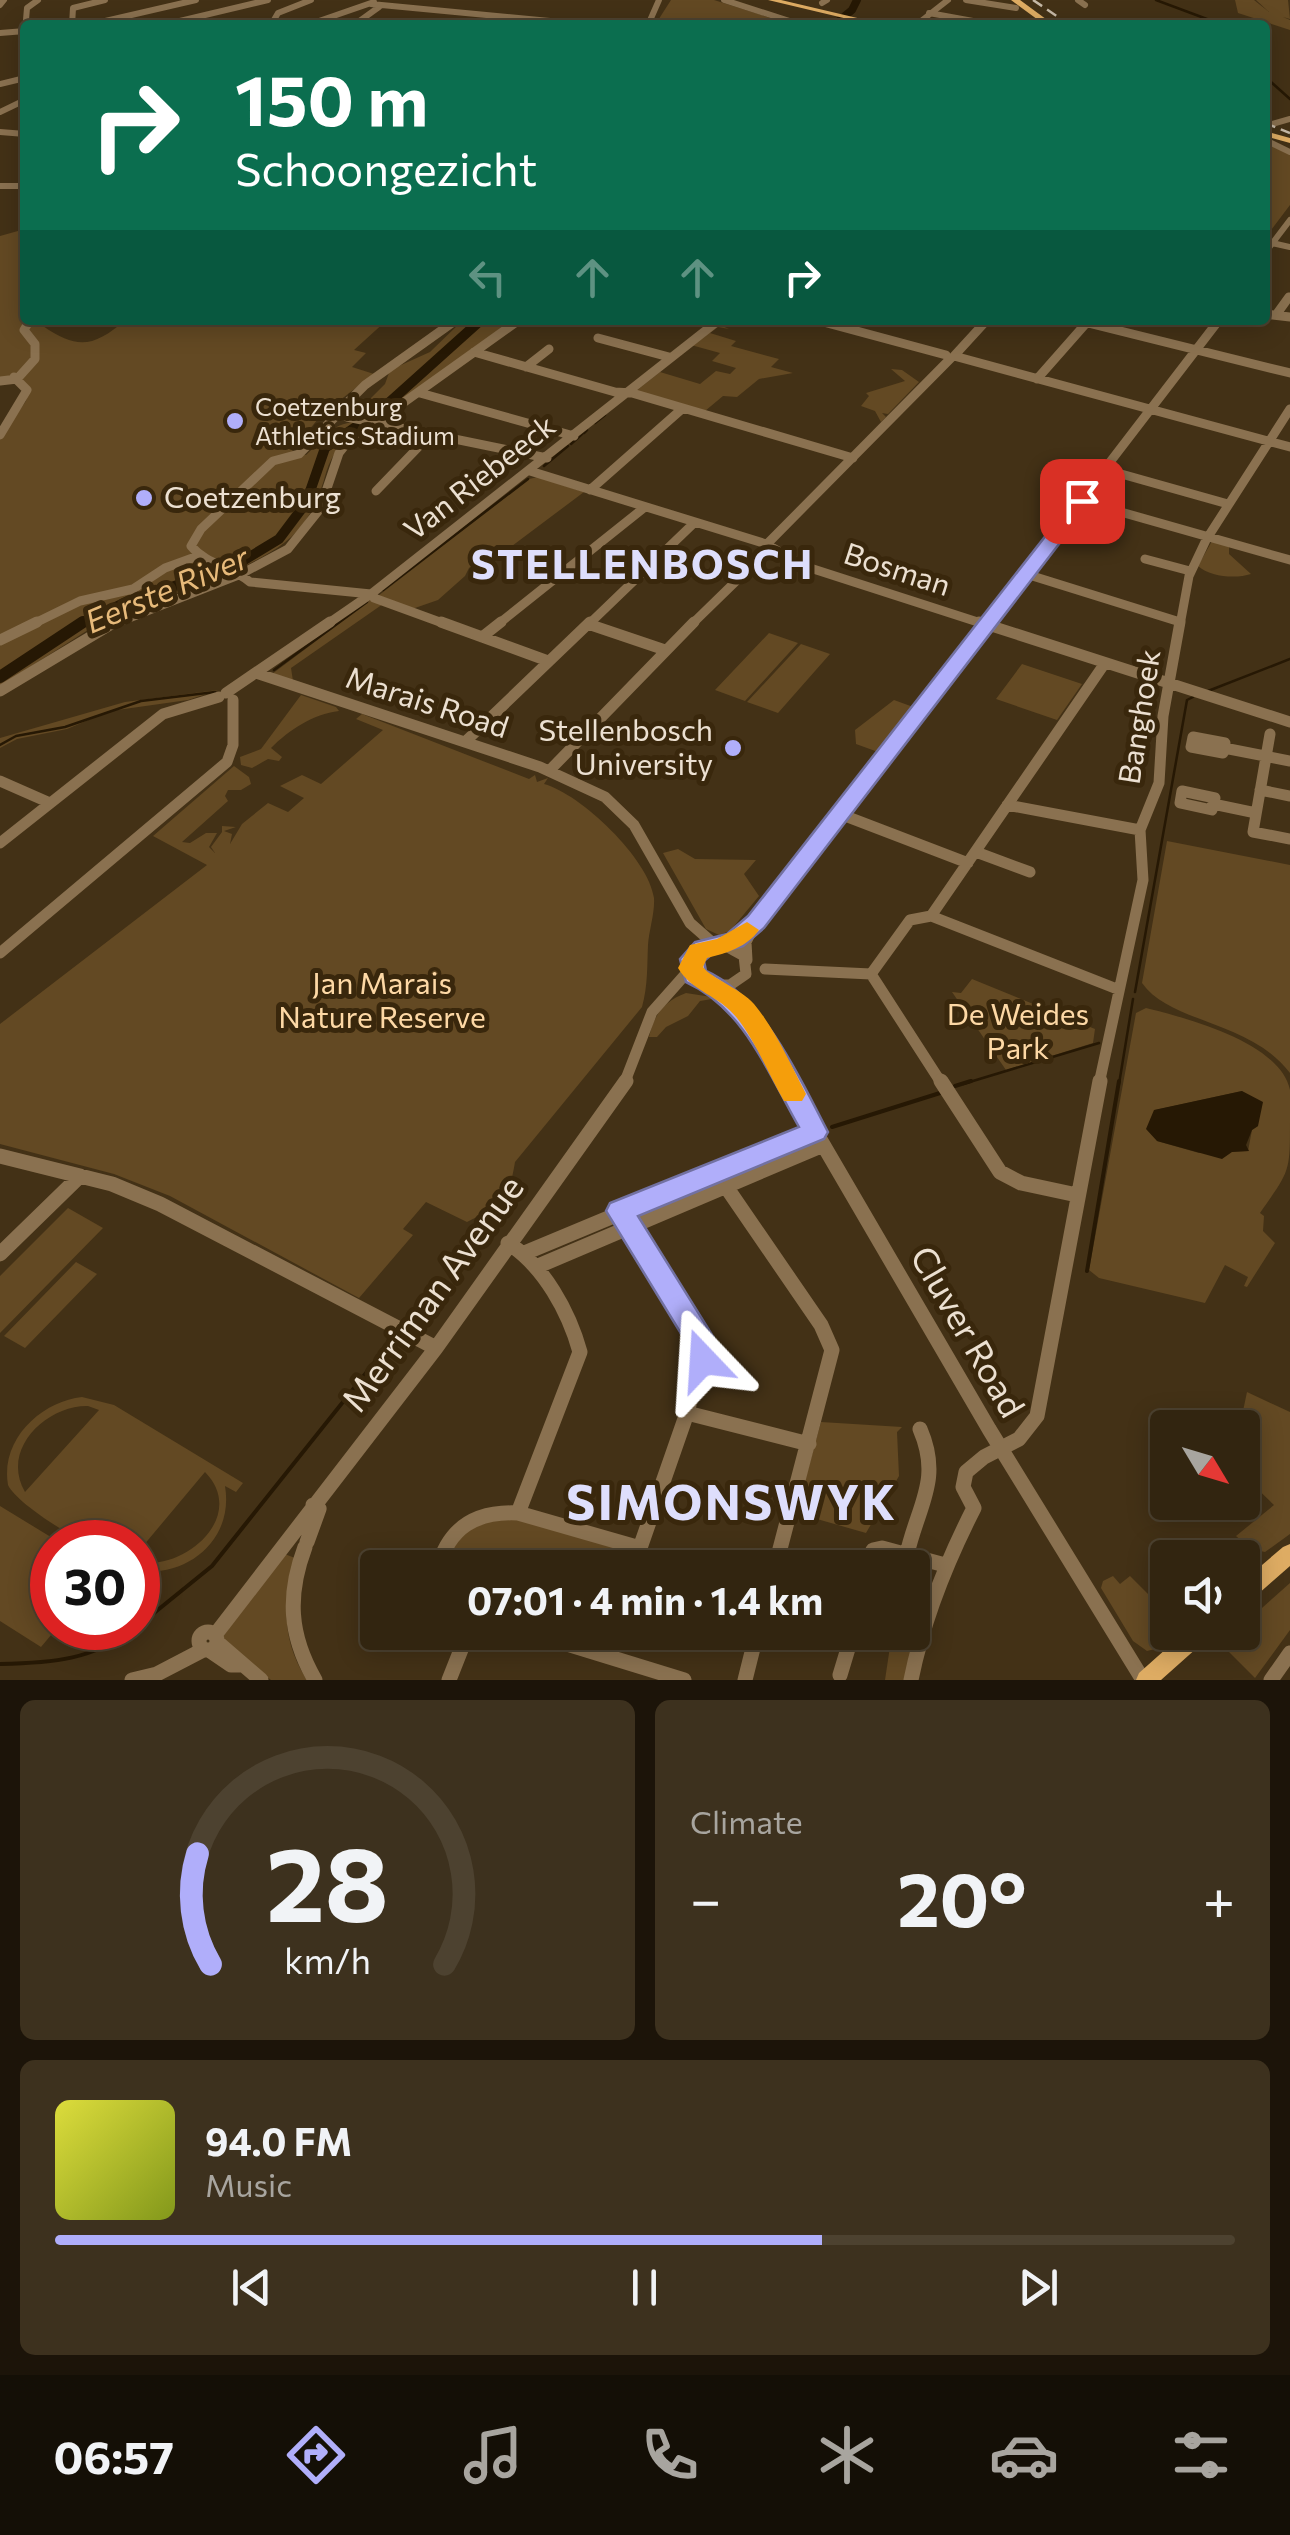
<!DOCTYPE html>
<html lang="en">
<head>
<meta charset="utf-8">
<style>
  :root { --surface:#322510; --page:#3d311e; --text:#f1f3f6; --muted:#a8a59f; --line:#4d4230; --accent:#b0aefa }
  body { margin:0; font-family:Commissioner,sans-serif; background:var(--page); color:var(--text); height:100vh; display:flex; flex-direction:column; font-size:38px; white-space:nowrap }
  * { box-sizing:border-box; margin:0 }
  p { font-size:32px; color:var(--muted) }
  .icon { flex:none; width:55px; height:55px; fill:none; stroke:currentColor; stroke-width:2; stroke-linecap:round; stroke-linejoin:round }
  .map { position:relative; height:1680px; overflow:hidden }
  .drawer { display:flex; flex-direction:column; gap:20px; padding:20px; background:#1c1409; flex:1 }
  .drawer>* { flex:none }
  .hud { position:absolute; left:20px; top:20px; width:1250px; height:305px; border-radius:10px; box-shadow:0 5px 25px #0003,0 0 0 2px var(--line); background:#0b6e4f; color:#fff; overflow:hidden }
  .needle { width:65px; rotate:128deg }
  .tools { position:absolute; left:1150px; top:1410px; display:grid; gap:20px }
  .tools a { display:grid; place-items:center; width:110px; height:110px; border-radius:10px; background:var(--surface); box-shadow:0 5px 25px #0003,0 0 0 2px var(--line); font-size:50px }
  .speed { position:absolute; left:30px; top:1520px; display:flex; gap:20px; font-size:50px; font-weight:700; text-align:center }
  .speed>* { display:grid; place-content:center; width:130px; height:130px; border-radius:50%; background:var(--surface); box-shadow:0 5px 25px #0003,0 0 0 2px var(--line); line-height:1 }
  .speed .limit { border:15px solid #d22; background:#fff; color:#111 }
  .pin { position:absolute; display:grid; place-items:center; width:85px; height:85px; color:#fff; margin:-42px; border-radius:20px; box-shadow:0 5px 15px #0006 }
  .me { position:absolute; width:110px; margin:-55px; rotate:340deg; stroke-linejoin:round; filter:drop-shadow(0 0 8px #0008) }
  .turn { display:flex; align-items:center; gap:35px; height:210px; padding:0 50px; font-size:45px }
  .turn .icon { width:130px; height:130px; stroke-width:2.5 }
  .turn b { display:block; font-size:70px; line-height:85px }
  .lanes { display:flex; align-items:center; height:95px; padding:0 50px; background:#0003; justify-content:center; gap:50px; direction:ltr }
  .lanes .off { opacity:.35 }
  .big { font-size:75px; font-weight:700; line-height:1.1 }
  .drawer .tile { flex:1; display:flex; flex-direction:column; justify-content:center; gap:15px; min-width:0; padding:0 35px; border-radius:15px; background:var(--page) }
  .drawer .dial { align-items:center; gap:0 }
  .dial svg { height:260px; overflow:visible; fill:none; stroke:var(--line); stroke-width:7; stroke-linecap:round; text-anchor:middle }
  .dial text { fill:var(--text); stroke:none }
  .song { display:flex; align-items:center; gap:30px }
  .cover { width:120px; height:120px; border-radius:15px; background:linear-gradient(135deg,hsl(60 70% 55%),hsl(70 70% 35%)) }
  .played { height:10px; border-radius:5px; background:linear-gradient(90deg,var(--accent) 65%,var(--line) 65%) }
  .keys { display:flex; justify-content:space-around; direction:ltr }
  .heat { display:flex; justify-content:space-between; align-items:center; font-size:55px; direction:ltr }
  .drawer .tiles { flex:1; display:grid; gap:20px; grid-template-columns:1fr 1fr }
  .tile:last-child { grid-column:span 2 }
  .trip { position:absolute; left:360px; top:1550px; width:570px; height:100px; border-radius:10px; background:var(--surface); box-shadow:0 5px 25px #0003,0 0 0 2px var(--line); font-weight:700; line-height:100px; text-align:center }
  .menu { display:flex; height:160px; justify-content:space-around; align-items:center; background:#140f06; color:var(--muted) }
  .menu .icon { width:70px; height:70px }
  .menu .active { color:var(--accent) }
  .menu b { font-size:45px; color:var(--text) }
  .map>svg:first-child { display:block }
</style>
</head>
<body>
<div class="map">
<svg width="1290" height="1680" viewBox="0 0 1290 1680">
  <rect width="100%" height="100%" fill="#433116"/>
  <path fill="#634923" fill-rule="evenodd" d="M671,0H714L793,25H655Z
    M1235,0H1254L1269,12L1256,0H1288L1290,19L1283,17L1290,20V30L1238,13Z
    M1265,143L1290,154V205L1265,238Z
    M25,229V320H49L43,326C79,351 94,346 126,320H387L354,350L366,353L352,367L374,374L322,414L292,451L306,455C330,434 332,420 367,422L366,427C315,459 335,472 309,515C294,541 268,555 242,567L223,561L206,569L221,578L110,616L0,686V438L26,401L29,387L0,379V236Z
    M463,320L511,323L379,420L355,414L385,384L390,370L430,352Z
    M720,325L729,329L718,327L710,333L736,341L731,346L779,359L771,367L793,373L759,379L737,397L723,396L705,411L636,391L660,372L700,384L716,371L730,374L736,368L712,361L720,353L691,345Z
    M891,369L902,370L919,382L888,414L882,413L886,417L881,422L875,411L861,406L869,396L866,393L905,381Z
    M538,477L584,492L508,549L497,545L469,568L465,576L438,600L412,609L378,596L529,479Z
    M1212,541L1229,545V554L1251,574C1236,579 1210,577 1198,566Z
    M372,599L383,604L291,668L293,681L272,674Z
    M769,633L798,643L745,701L715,690Z
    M801,644L830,654L778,713L747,702Z
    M1022,664L1082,684L1057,720L996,699Z
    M218,690L188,700L110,711L67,729L17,739L0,748V738L125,702Z
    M301,695L336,707L339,711C313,714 289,730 271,748L282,757L279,761L268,759L252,768L241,765L240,757L261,749Z
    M894,700L916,708L878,752L856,744L855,730Z
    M362,714L529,779L535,775L537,782L548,778L544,784C581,794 649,859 654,898C655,913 649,930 648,945C647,967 648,985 642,1007L515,1162C508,1203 503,1204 467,1222L426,1202L403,1229L413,1235L359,1298L170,1196L114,1174L0,1144V1024L207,865L153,836L234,766L249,777L251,784L241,790H228L225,796L228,801L182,842L190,843L206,833H217L209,847L215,853L211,847L222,832V826L236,827L224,831L232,834L230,844L242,824L268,803L288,812L304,798L280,786L302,775L321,784L383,730L356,719Z
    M1167,841L1290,865V1073C1250,1020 1171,1024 1142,983Z
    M678,849L695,859L756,860L744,874L759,896L730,931L719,935L706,929L663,853Z
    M972,979L1095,1029L1093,1043L1006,1070L952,992L961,993Z
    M686,993L718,998L700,1001L688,1016L666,1027L657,1037H649C654,1015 664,1001 686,993Z
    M1146,1008C1186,1018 1280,1042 1290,1090C1290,1099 1290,1111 1290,1121C1290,1173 1290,1170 1260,1213L1264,1216L1263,1231L1275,1243L1247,1287L1244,1286L1248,1277L1225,1265L1205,1303L1099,1278L1089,1270L1136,1013ZM1242,1091L1258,1126L1252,1130L1248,1151L1199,1153L1157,1141L1155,1110Z
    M68,1208L103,1228L0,1333V1276Z
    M76,1262L97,1274L25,1348L4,1336Z
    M1247,1392L1290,1412V1534L1265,1552L1251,1549L1236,1536L1274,1505L1243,1475V1436L1253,1434L1247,1412L1243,1411Z
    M82,1397L114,1405L243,1483L236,1492L225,1486C234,1539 189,1577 138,1571V1562C185,1571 248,1516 205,1472L138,1552V1542C122,1542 97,1547 83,1541C65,1533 16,1502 8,1485C0,1438 43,1401 82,1397ZM88,1406L99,1410L25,1492C0,1449 47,1405 88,1406Z
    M821,1422L902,1427L897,1432L899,1476L866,1533L796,1513Z
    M0,1506L59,1542H52V1628H57L41,1647L0,1621Z
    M516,1518L626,1551L631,1556L629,1568H444L448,1549L473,1522Z
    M282,1553L295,1558C283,1602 281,1640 307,1680H271L227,1646L222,1638Z
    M1113,1576L1120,1584L1130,1576L1156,1602L1167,1593L1168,1632L1176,1633L1159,1648L1147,1651L1133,1641L1101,1588L1103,1581Z
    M1290,1583V1630L1255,1678L1221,1644L1234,1633L1242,1632L1243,1625Z
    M913,1593L932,1599L907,1680H885L892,1633L912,1632Z"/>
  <path fill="#261804" d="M1242,1091L1263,1102L1258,1126L1252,1130L1246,1145L1249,1151L1232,1152L1222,1159L1157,1141L1146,1129L1154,1110Z"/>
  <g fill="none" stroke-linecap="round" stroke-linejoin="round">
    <path stroke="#261804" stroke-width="2.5" d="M1156,0L1223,25
      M1265,59L1271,82L1290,99
      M724,324L731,320
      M595,423L605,415
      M584,433L587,430
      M571,444L582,434
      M544,466L568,446
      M383,590L528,479
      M274,670L367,602
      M1208,691L1290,659
      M0,745L16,736L65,727L141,701L215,692
      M1135,992L1187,700L1193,697
      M963,1084L1099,1043
      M1119,1084L1133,999"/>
    <path stroke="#261804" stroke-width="4" d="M955,1086L971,1081
      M832,1127L940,1093
      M1087,1271L1119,1081
      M138,1626L212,1566L394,1338
      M0,1664C53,1663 92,1660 136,1628"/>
    <path stroke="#261804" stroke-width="8" d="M834,25L852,10L857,0"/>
    <path stroke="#261804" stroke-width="10" d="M78,625L128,601L233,567L279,539L306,503L325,448L383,408L481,320"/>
    <path stroke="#261804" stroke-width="12" d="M0,677L83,622"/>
    <path stroke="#8a7150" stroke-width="6" d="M724,0L802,25
      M966,0L1016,8
      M1078,0L1085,5
      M822,3L827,0
      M371,4L592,25
      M0,5L4,0
      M929,13L995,25
      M319,21L374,2
      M72,25L73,8L105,0
      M88,25L196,0
      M163,25L268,0
      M271,25L278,13L311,0
      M354,25L379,7
      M648,25L659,0
      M916,25L948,0
      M25,32L27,8L38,0
      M0,33L25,31
      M0,84L25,78
      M0,112L25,100
      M1265,126L1290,119
      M0,132L25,134
      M1265,140L1290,152
      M0,186H25
      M1272,243L1290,247
      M1265,253L1290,220"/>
    <path stroke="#8a7150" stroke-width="9" d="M1265,314L1290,317
      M1276,315L1289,297
      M816,320L946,355
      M987,320L954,356L1290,447
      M1076,320L1290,373
      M598,338L669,357
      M474,352L615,392L632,393L853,458
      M526,367L549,349
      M1037,379L1089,320
      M0,381L17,379L35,359V344L24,330L30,320
      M420,393L574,436
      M339,411L365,385L456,320
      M347,417L547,458
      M334,418L299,454L273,461L201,529L191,546C207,565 231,566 250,582L371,594
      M0,435L27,390L14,377
      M1107,470L1228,504
      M530,471L763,543
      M590,490L683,408
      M376,491L430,435
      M1082,501L1290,560
      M768,543L951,358
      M773,548L804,566L987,625
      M1145,559L1190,571
      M1026,574L1180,622
      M374,598L448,625
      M31,625L80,601L133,589L165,568L198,556
      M111,625L241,574L288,549L320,509L339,453L347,443L519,320
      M326,625L371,594L719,320
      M497,625L645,507
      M588,625L694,523
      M691,625L768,550
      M985,625L1219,320
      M1180,625L1189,576L1206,540L1290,409"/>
    <path stroke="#8a7150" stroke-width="11" d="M441,622L548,661
      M979,622L1290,722
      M588,624L665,650
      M482,637L501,622
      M0,640L37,622
      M256,673L540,767L605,797L634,825L690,923L715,945
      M0,691L115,622
      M226,693L330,622
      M1270,734L1253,832L1290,839
      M1193,737L1225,743L1223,753L1191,747Z
      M466,741L590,622
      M1224,748L1290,761
      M550,770L694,622
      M0,781L50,803
      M1260,790L1290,796
      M1182,791L1215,798L1212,810L1180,803Z
      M1213,804L1256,813
      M1007,805L1140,830
      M840,814L968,863
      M0,843L163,714L219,697
      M976,852L1030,872
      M931,916L1117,989
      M724,945L744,956L746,974L730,985H707L692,972V959L703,948Z
      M0,953L227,762L233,745V700
      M747,960L746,942L756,922L987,622
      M765,969L871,974L910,920L931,916L1105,663
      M871,974L942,1084
      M718,987L745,1011L787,1084
      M624,1084L652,1012L691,968
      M1099,1084L1143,880L1140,830L1159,783L1163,716L1180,622"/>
    <path stroke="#8a7150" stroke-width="15" d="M786,1081L989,1429L1143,1680
      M941,1081L1000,1172L1021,1183L1077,1195
      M0,1156L112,1184L160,1204L436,1348
      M716,1172L821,1325L832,1350L775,1568
      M620,1211L703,1348L687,1413L633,1568
      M508,1243C544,1266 569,1312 580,1352L518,1513
      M527,1252L815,1132
      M0,1254L80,1176
      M536,1267L823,1145
      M687,1413L809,1444
      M307,1542L319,1509L313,1505
      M305,1547C287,1595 289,1635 315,1680
      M907,1554C918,1505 942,1480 920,1429
      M438,1568C449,1527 476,1511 518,1513L640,1548
      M865,1568L873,1550L882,1548L945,1565
      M199 1641a9 9 0 1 1 18 0a9 9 0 1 1-18 0Z
      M528,1632L684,1680
      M215,1635L436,1348L626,1081
      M217,1642L261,1680
      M209,1650L231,1665H241
      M604,1655L611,1632
      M840,1675L853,1632
      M132,1680L157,1674L203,1650
      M449,1680L468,1632
      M745,1680L757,1632
      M911,1680C923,1620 946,1563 974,1508L963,1487L966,1472L984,1457L1019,1439L1037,1416L1100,1081
      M1271,1680L1290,1653"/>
    <path fill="#deac63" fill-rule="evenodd" d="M768,0H781L887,25H873Z
      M1011,0H1020L1054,25H1045Z
      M1265,131L1290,138V143L1265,136Z
      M1290,1544V1566L1249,1602L1242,1604V1582L1283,1547Z
      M1185,1632H1210L1207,1639L1161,1680H1136L1139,1673Z"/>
    <path stroke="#c6b9a7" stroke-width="2.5" stroke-dasharray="11 6" stroke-linecap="butt" d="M1033,0L1070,25
      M1265,123L1290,133"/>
  </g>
  <path fill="#b0aefa" stroke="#7271a2" stroke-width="2.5" d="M1082,495L1092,501L1089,505L764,928L743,946L711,955L704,961L706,971C764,997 799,1077 828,1132L824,1139L638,1216L714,1338L718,1360L713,1369L703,1373L692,1369L685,1340L606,1211L610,1203L799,1127C768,1073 745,1009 686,982L680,959L695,942L727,934L748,916L1076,497Z"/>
  <path fill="#f59e0b" d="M747,922L759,930C747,947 727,953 707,958L703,967C712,979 740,988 754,1004C775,1029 791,1065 806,1094L802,1101H784C769,1075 756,1042 737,1018C719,995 692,992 678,968L690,945L717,939Z"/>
  <g fill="#b0aefa" stroke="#39270c" stroke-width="4">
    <circle cx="235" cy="421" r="10"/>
    <circle cx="144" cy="498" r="10"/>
    <circle cx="733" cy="748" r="10"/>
  </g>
  <g text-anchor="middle" stroke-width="10" stroke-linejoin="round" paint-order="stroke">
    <g font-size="25" fill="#ece0d1" stroke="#39270c" text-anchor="start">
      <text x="255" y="416">Coetzenburg<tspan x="255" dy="29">Athletics Stadium</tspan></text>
    </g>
    <g font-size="30" fill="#ece0d1" stroke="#39270c">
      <text transform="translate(480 478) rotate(-38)" y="10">Van Riebeeck</text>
      <text transform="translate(897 570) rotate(18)" y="10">Bosman</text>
      <text transform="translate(427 703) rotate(18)" y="10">Marais Road</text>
      <text transform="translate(1140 717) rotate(-81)" y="10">Banghoek</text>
    </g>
    <g font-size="30" fill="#ece0d1" stroke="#39270c" text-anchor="start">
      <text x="164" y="508">Coetzenburg</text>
      <text x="713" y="741" text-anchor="end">Stellenbosch<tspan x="713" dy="34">University</tspan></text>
    </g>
    <g font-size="30" fill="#fdd8a5" stroke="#39270c">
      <text x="382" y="994">Jan Marais<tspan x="382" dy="34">Nature Reserve</tspan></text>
      <text x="1018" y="1025">De Weides<tspan x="1018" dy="34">Park</tspan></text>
    </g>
    <g font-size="32" font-style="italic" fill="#e7ba7a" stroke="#39270c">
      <text transform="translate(167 590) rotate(-23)" y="11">Eerste River</text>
    </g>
    <g font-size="35" fill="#ece0d1" stroke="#39270c">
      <text transform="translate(433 1294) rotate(-54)" y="12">Merriman Avenue</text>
      <text transform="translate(967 1332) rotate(60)" y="12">Cluver Road</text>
    </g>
    <g font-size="40" font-weight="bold" letter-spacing="2.5" fill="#dedefc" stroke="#39270c">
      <text x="643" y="579">STELLENBOSCH</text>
    </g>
    <g font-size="48" font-weight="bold" letter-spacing="2.5" fill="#dedefc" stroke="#39270c">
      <text x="732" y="1520">SIMONSWYK</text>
    </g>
  </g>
</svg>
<div class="tools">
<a><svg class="needle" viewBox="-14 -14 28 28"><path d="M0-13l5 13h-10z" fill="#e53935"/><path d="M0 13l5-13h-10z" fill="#a8a59f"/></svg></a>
<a><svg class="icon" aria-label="sound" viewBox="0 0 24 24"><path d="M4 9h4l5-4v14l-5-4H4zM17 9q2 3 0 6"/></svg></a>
</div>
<div class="speed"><div class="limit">30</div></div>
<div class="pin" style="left:1082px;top:501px;background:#d93025"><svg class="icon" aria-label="arrive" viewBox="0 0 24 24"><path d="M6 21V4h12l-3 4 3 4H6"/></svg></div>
<svg class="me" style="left:703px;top:1360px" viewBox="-20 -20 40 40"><path d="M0-17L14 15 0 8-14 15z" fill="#b0aefa" stroke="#fff" stroke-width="4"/></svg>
<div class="trip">07:01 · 4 min · 1.4 km</div>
<div class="hud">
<div class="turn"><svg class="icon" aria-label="right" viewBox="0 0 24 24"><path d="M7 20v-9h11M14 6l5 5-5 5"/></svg><div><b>150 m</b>Schoongezicht</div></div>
<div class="lanes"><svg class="icon off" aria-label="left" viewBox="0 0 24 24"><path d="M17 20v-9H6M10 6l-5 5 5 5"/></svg><svg class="icon off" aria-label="ahead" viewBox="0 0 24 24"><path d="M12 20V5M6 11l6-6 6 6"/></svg><svg class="icon off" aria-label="ahead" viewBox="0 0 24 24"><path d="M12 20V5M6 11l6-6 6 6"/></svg><svg class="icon" aria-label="right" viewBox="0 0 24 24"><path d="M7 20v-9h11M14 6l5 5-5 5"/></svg></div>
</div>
</div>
<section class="drawer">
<div class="tiles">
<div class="tile dial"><svg viewBox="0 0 100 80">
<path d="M14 69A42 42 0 1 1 86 69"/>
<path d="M14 69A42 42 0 0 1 10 35" stroke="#b0aefa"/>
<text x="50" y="56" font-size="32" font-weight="700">28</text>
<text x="50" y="72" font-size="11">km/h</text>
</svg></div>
<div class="tile"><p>Climate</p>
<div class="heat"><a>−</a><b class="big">20°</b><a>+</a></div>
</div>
<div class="tile">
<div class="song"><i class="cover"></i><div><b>94.0 FM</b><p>Music</p></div></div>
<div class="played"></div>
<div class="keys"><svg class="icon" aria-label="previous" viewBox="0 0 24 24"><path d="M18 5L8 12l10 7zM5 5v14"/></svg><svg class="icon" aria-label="pause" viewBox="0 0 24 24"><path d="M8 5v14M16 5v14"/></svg><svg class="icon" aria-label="next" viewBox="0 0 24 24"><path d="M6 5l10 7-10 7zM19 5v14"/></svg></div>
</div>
</div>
</section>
<nav class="menu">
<b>06:57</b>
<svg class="icon active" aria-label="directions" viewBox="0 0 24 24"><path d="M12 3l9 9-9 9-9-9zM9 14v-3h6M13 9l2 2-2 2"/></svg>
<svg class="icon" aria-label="music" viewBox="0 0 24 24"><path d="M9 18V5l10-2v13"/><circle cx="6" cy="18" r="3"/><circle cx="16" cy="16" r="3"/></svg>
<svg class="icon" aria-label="phone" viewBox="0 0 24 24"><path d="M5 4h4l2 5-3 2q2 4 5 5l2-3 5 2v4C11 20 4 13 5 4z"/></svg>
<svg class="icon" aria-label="climate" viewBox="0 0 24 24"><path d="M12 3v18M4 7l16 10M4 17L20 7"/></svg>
<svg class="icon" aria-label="car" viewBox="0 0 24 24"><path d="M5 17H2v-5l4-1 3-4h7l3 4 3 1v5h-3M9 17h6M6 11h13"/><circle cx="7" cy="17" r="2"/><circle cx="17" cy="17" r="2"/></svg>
<svg class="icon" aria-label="filters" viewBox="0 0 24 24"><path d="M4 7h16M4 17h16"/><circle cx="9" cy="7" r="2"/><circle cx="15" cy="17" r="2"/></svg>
</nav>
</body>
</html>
